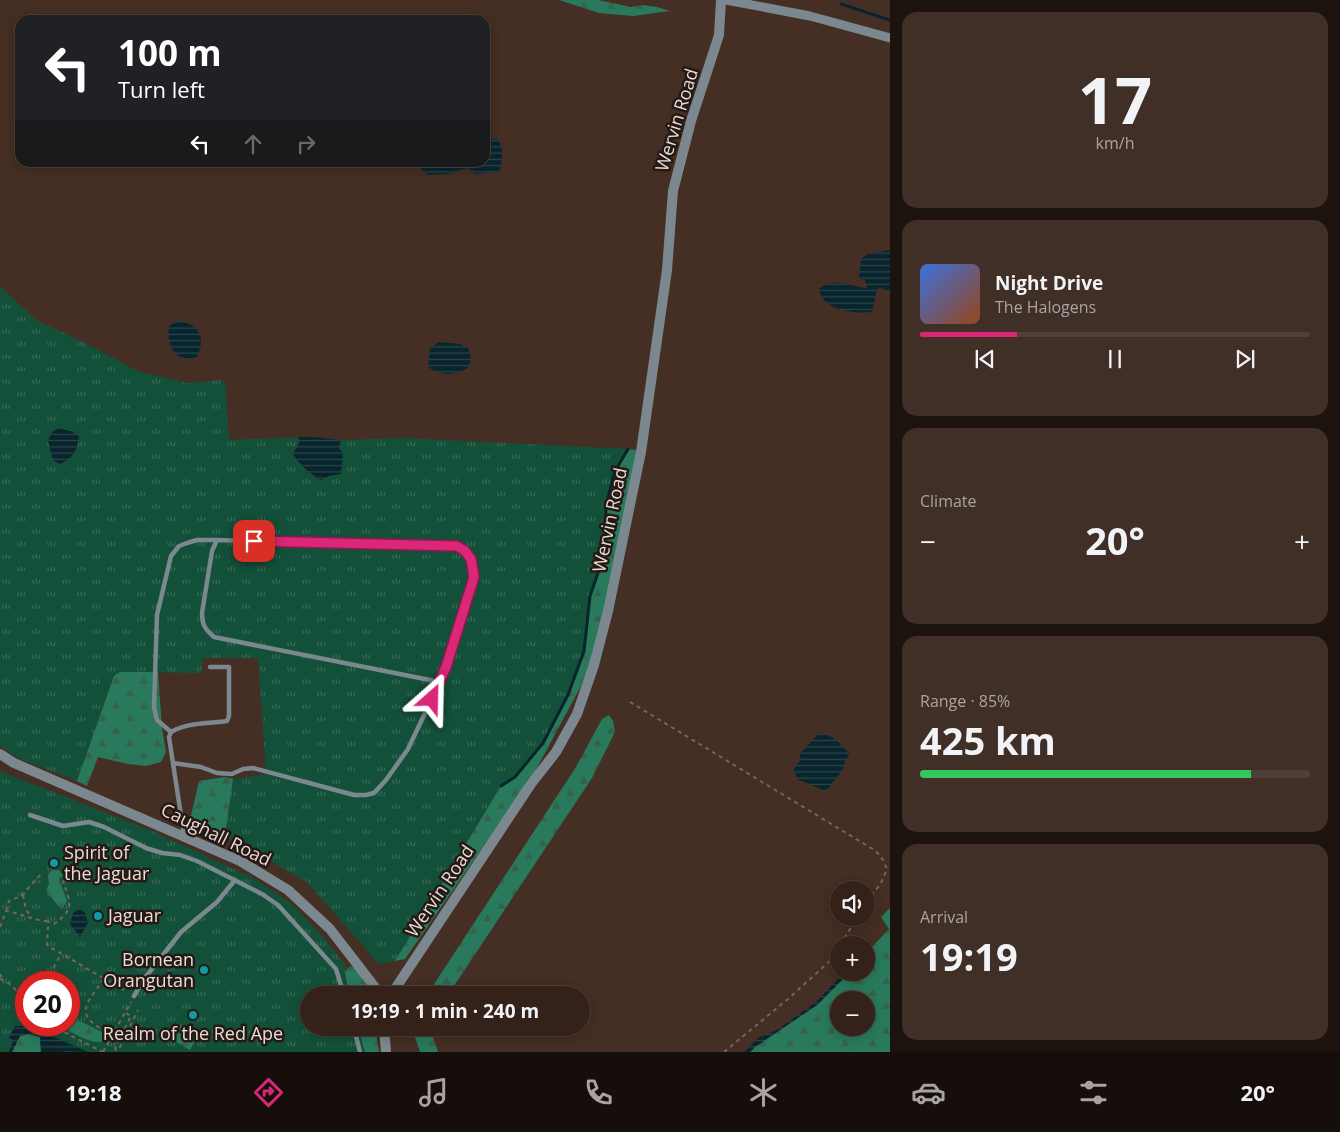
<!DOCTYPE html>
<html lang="en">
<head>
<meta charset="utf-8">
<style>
  :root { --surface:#34221a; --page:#3f2f27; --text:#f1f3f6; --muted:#a9a4a2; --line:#4e3f39; --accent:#db2777 }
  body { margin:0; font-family:"Open Sans",sans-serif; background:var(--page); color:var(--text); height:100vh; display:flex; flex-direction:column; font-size:19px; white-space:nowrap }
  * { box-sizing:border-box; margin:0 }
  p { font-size:16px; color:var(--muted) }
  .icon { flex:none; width:28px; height:28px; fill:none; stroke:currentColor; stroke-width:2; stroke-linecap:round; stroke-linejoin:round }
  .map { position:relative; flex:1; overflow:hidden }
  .panel { display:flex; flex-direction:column; gap:12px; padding:12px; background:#1d130e; width:450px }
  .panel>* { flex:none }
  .banner { position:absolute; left:15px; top:15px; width:475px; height:152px; border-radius:15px; box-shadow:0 2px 12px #0003,0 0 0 1px var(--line); background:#202124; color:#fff; overflow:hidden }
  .buttons { position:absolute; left:830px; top:881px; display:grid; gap:10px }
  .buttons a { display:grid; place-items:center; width:45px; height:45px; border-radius:50%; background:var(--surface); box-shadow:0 2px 12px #0003,0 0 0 1px var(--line); font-size:25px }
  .speed { position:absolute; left:15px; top:971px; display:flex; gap:10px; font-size:25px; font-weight:700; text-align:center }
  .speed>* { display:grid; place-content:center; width:65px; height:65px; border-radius:50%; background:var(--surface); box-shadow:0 2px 12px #0003,0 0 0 1px var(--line); line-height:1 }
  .speed .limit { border:8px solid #d22; background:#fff; color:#111 }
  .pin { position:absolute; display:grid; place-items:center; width:42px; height:42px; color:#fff; margin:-21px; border-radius:10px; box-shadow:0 2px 8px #0006 }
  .me { position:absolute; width:55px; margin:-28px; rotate:25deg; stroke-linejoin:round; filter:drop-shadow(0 0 4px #0008) }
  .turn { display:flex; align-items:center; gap:18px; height:105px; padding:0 20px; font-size:22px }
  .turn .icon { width:65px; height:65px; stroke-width:2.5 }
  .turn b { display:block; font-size:35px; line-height:42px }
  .lanes { display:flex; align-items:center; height:48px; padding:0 20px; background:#0003; justify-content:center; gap:25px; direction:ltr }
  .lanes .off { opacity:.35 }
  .big { font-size:38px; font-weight:700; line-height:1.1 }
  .panel .card { flex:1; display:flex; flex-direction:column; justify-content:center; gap:8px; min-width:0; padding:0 18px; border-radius:15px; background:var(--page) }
  .panel .dial { align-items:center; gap:0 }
  .dial b { font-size:65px; line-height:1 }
  .song { display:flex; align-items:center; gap:15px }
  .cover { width:60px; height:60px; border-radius:8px; background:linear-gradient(135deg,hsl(220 70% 55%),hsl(20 70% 35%)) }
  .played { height:5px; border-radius:2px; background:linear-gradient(90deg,var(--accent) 25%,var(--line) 25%) }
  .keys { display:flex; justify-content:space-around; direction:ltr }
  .heat { display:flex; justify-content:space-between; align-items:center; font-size:28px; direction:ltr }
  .charge { height:8px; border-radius:4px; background:linear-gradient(90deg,#34c759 85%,var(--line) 0) }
  .trip { position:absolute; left:300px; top:986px; width:290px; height:50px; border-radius:25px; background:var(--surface); box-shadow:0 2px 12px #0003,0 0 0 1px var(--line); font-weight:700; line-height:50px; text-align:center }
  .dock { display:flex; height:80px; justify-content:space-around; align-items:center; background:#150e0a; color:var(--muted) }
  .dock .icon { width:35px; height:35px }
  .dock .current { color:var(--accent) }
  .dock b { font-size:22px; color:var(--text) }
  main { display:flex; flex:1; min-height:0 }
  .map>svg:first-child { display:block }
</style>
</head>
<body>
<main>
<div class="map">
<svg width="890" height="1052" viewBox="0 0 890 1052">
  <defs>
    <pattern id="grass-tufts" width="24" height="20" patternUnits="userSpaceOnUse" patternTransform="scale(1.25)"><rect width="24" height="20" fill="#13503a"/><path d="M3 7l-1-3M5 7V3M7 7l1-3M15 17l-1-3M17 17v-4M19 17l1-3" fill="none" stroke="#366956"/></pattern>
    <pattern id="forest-firs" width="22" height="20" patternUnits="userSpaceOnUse" patternTransform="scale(1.25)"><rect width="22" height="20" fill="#297a5c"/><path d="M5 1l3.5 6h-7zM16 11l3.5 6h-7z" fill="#36614f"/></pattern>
    <pattern id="water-rules" width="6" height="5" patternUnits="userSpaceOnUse" patternTransform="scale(1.25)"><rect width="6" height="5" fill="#08252d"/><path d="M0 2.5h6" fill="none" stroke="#2c444b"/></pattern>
  </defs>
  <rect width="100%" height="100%" fill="#452e23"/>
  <path fill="url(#grass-tufts)" fill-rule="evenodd" d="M0,286L36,320L75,338L138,371L186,383L225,380L229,440L298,437L300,441L293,454C300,465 309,473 320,480L329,476L341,473L339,448L341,440L404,438L628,449L614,473L606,506L605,553L590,596L584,651L568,695L543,743L515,777L501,786L395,961L379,964L306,881L225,836L233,779L266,774L258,658H203L201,673L120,672L114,676L77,781L18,758L0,746Z
    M0,771L150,830L255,879L292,904L325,939L368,995H309V1028H374L377,1052H0ZM26,982H69V1025H26Z"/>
  <path fill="url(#forest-firs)" fill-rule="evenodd" d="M559,0H598L631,7L643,5L657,7L670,11L633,16L599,13Z
    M628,449L637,450L595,660L532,777L405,959L395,961L501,786L515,777L543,743L568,695L584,651L590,596L605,553L606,506L614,473Z
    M120,672H158L162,728L166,752L161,762L146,766L128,764L98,757L87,786L77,781L114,676Z
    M609,715L613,721L615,732L592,778L448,995H427L576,767L602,719Z
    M225,777L233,779L225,836C206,836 201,837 190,820L199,781Z
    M59,870L63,876L59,879L67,901L61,909L46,891L49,884L48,875L51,871Z
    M890,908V1052H750L755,1047L817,1005L849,973L866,972V953L889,929L881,917ZM839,1000H866V1028H839Z
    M350,966C362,969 366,984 370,995H349L345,972Z
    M69,1015L103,1033L104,1041C91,1046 71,1031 59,1025H69Z
    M179,1024L199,1034L190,1050L171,1039Z
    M358,1028H375L379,1052H365Z
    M412,1028H430L438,1052H420Z
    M28,1034L40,1037L41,1052H12L20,1036Z"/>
  <path fill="url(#water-rules)" d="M485,138L498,139C504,150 502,160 500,172L475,174L468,168L447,174L428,175L422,170L420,163L485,162Z
    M890,250V292L879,287L876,293L872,312C853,314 822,310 819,289C834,276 850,287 867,288L865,280L859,278L861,259L868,254Z
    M178,321C200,324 206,338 197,357C173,363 167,346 169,326Z
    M439,342L460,344L468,348L471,359L468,368C454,376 441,376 428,367L430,348Z
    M59,428L71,431L79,436C78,450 72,460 59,464L53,460L48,441L52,432Z
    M298,437H314L341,440L339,448L343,453L341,474L329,476L321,480C309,473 300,465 293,454L300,441Z
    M819,733C833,734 840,744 850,754L846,759L842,771L826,791L799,780L793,771L801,759L799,753L803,751Z
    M80,908L85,913L88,923L80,937L70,924L73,913Z
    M844,973H849L817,1005L755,1047L750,1052H744L758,1038L777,1030L815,1003Z
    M15,1026H29L88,1052L64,1051L62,1052H41L40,1037L28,1034L20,1036L12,1052H9L13,1040L9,1038Z"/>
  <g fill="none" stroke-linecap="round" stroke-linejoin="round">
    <path stroke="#08252d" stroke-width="3" d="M841,4L890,20
      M501,786L515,777L543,743L568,695L584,651L590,596L605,553L606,506L614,473L628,449"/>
    <path stroke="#79645a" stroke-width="2" stroke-dasharray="4 4" stroke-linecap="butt" d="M630,702L876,851L883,860L887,869L881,883L866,903
      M23,895L26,910L32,917
      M6,911L9,901L21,896L43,872
      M46,921L54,924C74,910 71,903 63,882L66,880
      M0,927L6,911C20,913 33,920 46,921L48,927L47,945L50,947L127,992
      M840,945L857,918
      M0,974L3,980
      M0,979C14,984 21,995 25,1008
      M104,979C81,1010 75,1015 113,1036
      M46,982L61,954
      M26,1004L25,1008L26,1011
      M126,1013L131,1016L115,1048L116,1050L120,1047L138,1010
      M50,1025L103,1052
      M103,1052L131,1002
      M724,1052L788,999L831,960L839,947"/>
    <path stroke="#7c888f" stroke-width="4.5" d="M217,540L212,551L202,613C202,625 205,629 214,637L440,682
      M171,732L157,720L154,707L157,615L171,556L179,546L187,543L197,540H217L457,547L465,551L471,559L474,577L447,667L408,749L386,780L374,793L366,795H354L253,768L243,769L232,774L217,773L201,767L173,763
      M30,815L63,826L89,822L104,827L146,848L162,853L180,855L197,861L262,894L278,905L336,969L344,995
      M184,835L169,737L171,732C188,722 208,724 227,721L229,716V667H210
      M134,996L144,979L181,932L217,902L235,880
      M354,1028L360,1052"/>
    <path stroke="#7c888f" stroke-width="9" d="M726,0L810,16L890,38"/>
    <path stroke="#7c888f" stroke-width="10" d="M0,754L14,763L240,861L288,890L330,929L381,995
      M391,995L531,784L556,752L577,714L594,665L608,611L641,452L667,270L673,191L691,121L719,35L721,0
      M384,1028L386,1052"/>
  </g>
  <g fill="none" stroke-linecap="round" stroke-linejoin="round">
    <defs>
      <path id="route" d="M254,541L457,546L465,551L471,559L474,577L446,667L432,699"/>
    </defs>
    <use href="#route" stroke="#8e194d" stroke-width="12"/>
    <use href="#route" stroke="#db2777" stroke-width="9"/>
  </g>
  <g fill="#0f9aa8" stroke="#241914" stroke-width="2">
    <circle cx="54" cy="863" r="5"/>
    <circle cx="98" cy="916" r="5"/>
    <circle cx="204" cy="970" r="5"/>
    <circle cx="193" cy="1015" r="5"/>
  </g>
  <g text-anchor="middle" stroke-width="5" stroke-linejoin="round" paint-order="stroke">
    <g font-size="18" fill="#ebdcd5" stroke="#241914">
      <text transform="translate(677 120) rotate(-73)" y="6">Wervin Road</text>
      <text transform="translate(610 520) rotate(-78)" y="6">Wervin Road</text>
      <text transform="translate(216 835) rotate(26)" y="6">Caughall Road</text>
      <text transform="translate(440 891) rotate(-56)" y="6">Wervin Road</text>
    </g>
    <g font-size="18" fill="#ebdcd5" stroke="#241914" text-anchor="start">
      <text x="64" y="859">Spirit of<tspan x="64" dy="21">the Jaguar</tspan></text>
      <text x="108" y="922">Jaguar</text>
      <text x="194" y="966" text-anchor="end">Bornean<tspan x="194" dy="21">Orangutan</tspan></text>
      <text x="193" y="1040" text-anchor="middle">Realm of the Red Ape</text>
    </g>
  </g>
</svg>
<div class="buttons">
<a><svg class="icon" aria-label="sound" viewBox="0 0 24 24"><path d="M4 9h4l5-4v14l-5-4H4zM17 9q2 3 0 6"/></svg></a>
<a>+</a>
<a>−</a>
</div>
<div class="speed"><div class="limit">20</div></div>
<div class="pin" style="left:254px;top:541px;background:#d93025"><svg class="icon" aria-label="arrive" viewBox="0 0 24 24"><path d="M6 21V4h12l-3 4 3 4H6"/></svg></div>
<svg class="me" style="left:432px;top:699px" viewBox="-20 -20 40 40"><path d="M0-17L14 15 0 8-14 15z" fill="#db2777" stroke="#fff" stroke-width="4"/></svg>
<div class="trip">19:19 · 1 min · 240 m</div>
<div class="banner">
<div class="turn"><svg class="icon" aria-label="left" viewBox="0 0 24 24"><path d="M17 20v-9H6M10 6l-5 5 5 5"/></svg><div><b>100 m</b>Turn left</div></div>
<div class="lanes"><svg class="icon" aria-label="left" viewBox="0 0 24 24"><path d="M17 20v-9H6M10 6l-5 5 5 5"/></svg><svg class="icon off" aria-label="ahead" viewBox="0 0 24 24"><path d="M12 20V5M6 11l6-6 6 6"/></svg><svg class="icon off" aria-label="right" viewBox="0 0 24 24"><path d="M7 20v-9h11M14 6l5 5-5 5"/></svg></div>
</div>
</div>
<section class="panel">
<div class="card dial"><b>17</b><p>km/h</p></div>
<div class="card">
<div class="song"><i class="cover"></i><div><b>Night Drive</b><p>The Halogens</p></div></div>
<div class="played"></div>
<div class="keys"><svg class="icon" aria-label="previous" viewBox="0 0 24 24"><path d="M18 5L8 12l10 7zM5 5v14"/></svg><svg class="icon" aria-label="pause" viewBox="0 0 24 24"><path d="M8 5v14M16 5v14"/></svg><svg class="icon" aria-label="next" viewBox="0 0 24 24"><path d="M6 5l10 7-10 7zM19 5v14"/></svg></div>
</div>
<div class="card"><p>Climate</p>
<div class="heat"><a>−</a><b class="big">20°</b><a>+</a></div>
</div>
<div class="card"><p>Range · 85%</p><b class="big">425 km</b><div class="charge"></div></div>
<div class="card"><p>Arrival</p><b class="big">19:19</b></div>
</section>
</main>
<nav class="dock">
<b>19:18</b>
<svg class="icon current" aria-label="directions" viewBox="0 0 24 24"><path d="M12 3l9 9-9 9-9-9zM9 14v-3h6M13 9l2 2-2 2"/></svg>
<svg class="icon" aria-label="music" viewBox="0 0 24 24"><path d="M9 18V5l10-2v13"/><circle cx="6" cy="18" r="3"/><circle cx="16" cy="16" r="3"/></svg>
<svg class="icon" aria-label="phone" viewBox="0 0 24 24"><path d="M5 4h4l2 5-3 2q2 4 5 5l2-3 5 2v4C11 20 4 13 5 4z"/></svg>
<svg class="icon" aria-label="climate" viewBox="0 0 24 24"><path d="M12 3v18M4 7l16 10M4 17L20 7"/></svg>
<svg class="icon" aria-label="car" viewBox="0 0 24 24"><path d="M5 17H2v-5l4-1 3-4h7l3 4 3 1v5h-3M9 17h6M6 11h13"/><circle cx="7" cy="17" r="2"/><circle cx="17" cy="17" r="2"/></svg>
<svg class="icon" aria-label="filters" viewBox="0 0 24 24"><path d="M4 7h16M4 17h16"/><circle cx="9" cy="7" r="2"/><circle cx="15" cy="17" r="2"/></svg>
<b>20°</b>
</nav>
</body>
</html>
